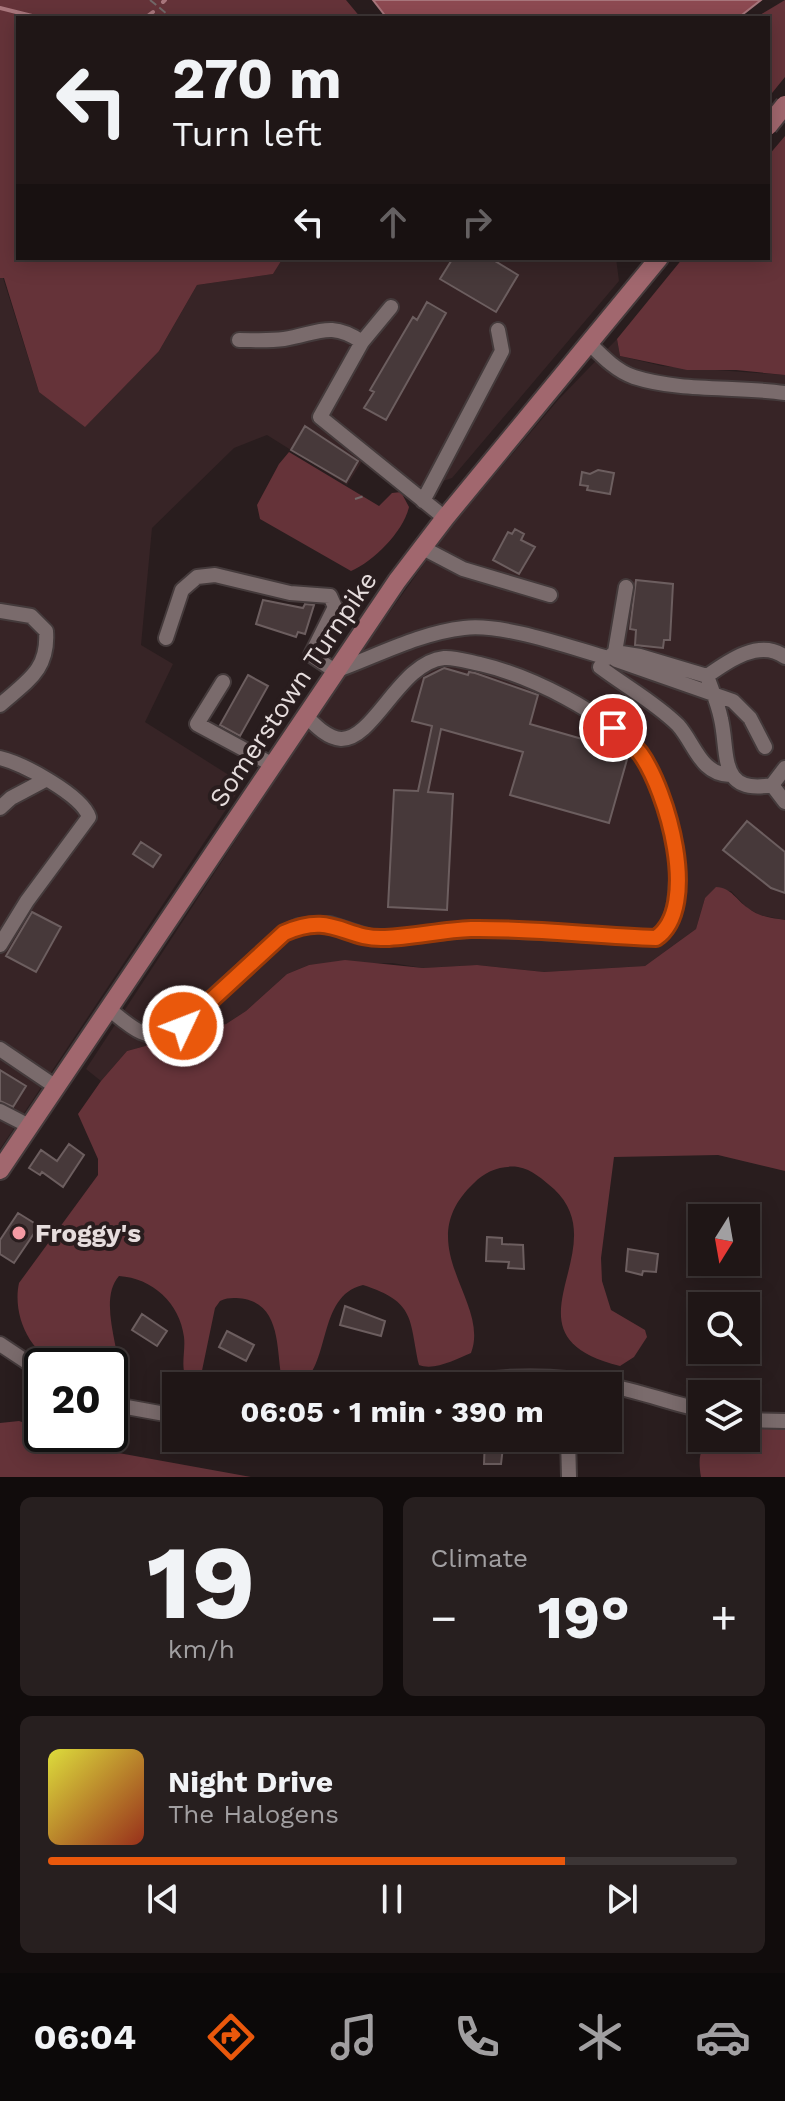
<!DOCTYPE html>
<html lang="en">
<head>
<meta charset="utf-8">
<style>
  :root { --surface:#1f1616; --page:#271f1f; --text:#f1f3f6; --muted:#a19fa1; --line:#3c3535; --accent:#ea580c }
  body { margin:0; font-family:"Work Sans",sans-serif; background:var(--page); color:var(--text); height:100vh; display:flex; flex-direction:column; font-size:30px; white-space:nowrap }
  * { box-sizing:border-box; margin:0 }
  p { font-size:26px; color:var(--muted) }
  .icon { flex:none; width:44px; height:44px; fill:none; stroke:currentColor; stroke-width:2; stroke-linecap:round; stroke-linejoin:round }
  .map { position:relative; height:1477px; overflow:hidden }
  .details { display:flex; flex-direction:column; gap:20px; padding:20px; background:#110c0c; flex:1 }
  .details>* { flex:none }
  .top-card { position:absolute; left:16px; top:16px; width:754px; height:244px; border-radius:0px; box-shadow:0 4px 20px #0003,0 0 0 2px var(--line); background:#1f1616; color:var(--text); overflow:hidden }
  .needle { width:52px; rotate:191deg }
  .controls { position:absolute; left:688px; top:1204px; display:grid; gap:16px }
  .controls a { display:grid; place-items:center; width:72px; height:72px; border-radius:0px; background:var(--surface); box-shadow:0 4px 20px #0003,0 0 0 2px var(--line); font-size:40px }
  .speed { position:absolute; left:24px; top:1348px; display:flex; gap:16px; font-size:40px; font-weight:700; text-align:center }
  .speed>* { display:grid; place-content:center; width:104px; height:104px; border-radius:50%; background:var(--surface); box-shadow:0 4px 20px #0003,0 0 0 2px var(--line); line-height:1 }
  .speed .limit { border:4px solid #111; border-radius:12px; background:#fff; color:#111 }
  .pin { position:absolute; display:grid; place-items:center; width:68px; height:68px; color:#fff; margin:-34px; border:4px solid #fff; border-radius:50%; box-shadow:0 2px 8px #0007 }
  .me { position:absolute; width:88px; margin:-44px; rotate:47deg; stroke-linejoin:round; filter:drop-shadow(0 0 6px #0008) }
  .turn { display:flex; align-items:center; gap:28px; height:168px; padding:0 24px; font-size:36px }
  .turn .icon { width:104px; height:104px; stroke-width:2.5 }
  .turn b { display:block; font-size:56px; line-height:68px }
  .lanes { display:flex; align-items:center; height:76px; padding:0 24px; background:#0003; justify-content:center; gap:40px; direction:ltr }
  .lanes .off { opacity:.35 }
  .big { font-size:60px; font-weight:700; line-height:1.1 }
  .details .tile { flex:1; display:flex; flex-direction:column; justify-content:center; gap:12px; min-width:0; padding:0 28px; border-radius:12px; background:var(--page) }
  .details .dial { align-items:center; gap:0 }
  .dial b { font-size:104px; line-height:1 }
  .song { display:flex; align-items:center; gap:24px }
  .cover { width:96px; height:96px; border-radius:12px; background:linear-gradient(135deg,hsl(60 70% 55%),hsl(10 70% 35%)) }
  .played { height:8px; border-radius:4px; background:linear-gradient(90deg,var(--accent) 75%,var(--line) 75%) }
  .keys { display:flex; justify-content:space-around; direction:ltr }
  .heat { display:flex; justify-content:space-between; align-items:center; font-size:44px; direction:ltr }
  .details .tiles { flex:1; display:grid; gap:20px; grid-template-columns:1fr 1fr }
  .tile:last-child { grid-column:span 2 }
  .trip { position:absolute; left:162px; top:1372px; width:460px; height:80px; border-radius:0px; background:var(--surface); box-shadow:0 4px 20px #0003,0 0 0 2px var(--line); font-weight:700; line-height:80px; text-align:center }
  .tabs { display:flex; height:128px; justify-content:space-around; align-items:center; background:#0c0909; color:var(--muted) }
  .tabs .icon { width:56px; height:56px }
  .tabs .on { color:var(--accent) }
  .tabs b { font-size:36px; color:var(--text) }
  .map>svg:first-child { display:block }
</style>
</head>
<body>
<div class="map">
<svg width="785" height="1477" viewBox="0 0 785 1477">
  <rect width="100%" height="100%" fill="#291d1e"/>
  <path fill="#372426" d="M283,258H616L619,281L452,478L419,489L369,450L347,485L267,435L234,448L152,528L141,645L173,664L145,722L243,784L0,1149V278H3L39,392L159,351L197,285L273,274Z
    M617,339L620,356L662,366L785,375V920L760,915L747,908L731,891L705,898L696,929L645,966L544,972L477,965L423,968L392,963L309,965L287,974L246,1011L226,1024L127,1051L101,1081L86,1069L337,686L449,529L558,400Z"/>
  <path fill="#653339" d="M0,0H346L361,18H18V258H283L273,274L197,285L159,351L85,427L39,392L4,278H0Z
    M785,0V77L768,98V18H755Z
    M785,136V375L736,370H687L620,356L617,339L683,258H768V156Z
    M289,452L379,506L392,493L401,492L409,507C403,532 374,561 351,571L260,519L257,505L279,464Z
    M716,887C732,888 736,900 748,908C759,917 772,918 785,920V1171L718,1155L614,1157L601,1258L602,1281L611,1310L645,1330L647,1337L634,1357L620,1366C494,1335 619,1250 554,1189C543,1180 532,1169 518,1167C502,1165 485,1171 474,1183C408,1245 491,1301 471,1353C456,1359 435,1371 419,1365C409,1319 416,1302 363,1285C316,1296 332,1367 298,1386L282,1380C276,1352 282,1307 245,1299C236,1298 229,1297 220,1301L215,1308L199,1385L191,1386C178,1371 186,1354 184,1337C180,1303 152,1278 119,1276C97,1301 122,1353 120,1383L115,1388L110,1386V1366C96,1366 78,1369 65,1366C30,1357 12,1315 19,1283L98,1175V1159L78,1114L101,1081L127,1051L226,1024L246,1011L287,974L309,965L345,960L423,968L477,965L544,972L645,966L696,929L705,898Z
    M19,1421L42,1429V1434H57L102,1450L251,1477H0V1423Z
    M775,1426L785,1428V1477H701C694,1438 714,1438 746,1438V1429Z"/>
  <path fill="#8e4a52" stroke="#a8767c" stroke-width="2" d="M373,0H761L738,18H387Z"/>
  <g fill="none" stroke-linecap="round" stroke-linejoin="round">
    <path stroke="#a8767c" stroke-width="4" d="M163,2L165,0
      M0,8L40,18
      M145,18L153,12"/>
  </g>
  <path fill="#47393a" stroke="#6c5e5f" stroke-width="2" d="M453,258H490L518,275L496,312L440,279Z
    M427,302L446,313L386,420L364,408L374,392L370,390L413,317L417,320Z
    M305,426L358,461L346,482L291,450Z
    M598,470L614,473L610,494L587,490L588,486L580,485L582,472L590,474Z
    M515,529L524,534L521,540L535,547L519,574L493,560L508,532L512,534Z
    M636,580L673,584L670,640H664L663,648L635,645L636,630L630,629Z
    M263,600L303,608L305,604L314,605L305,634L298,632L296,637L256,624Z
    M444,668L468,675L469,672L475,673L538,695L530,724L603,745L602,748L628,756L609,823L510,795L523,752L441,729L428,792L453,794L447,910L388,907L394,790L418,791L432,726L412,721L424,678Z
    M248,675L268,686L240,736L220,725Z
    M747,821L785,852V893L771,888L723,850Z
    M141,842L161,855L153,867L133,854Z
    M32,912L61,927L36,972L6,956Z
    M0,1070L26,1086L13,1107L0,1101Z
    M69,1144L84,1155L63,1187L42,1172L40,1175L29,1168L41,1150L57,1161Z
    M18,1213L39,1226L14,1263L0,1254V1240Z
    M487,1237L502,1238V1244L523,1245L524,1269L508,1268L509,1262L486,1261Z
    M628,1249L658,1254L656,1272L643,1271L642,1275L626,1271Z
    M345,1306L385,1321L381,1336L340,1325Z
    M142,1314L167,1331L157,1346L132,1330Z
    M227,1331L254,1345L246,1361L219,1347Z
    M485,1438H504L501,1464H484Z"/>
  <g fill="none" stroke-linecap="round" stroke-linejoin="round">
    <defs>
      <path id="minor" d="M391,307L362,342L320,417L445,518
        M239,340C254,340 269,341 284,339C317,334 330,320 362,342
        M589,343C602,356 616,371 634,377C681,392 736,386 785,393
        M423,501L502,351L498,330
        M421,547L463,569L550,595
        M0,611L31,616L46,631C49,670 27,681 0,705
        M166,638L182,590L197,577L215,575L290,593L330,596L335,607L311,655L335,671C377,656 419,633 464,628C503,623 569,647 608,658L615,652L626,587
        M615,652L640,656L707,676C712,690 718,704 721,719C729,754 718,795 772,785L785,768
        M616,660L733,701L750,718L765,747
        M600,667C625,686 656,703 678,725C695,744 700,774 730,775
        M707,676C728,661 760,638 785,657
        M223,682L197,724L273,765
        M0,758C22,763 82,795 89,817L27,901L0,945
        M772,785L785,802
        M0,808L11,798L45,780
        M109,1009C130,1026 145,1042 172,1033L284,933L299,926L330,924L370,937L386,938L476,929L656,938C675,925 676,900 677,878C678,843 661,778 638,752C604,712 531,676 480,664C469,662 455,657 444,658C400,662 374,740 341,739C327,738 315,725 306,716
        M0,1049L56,1087
        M0,1111L29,1126
        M0,1344L42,1372
        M448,1386C500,1375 554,1374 607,1385C639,1391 670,1403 702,1410
        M110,1404L176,1416
        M746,1420L785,1421
        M568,1438L569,1477"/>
      <path id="major" d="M0,1170L397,581L445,518L659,258"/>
    </defs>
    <use href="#minor" stroke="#443a3b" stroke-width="18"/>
    <use href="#major" stroke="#443a3b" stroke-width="22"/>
    <path stroke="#726868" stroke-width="2" stroke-dasharray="8 4" stroke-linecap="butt" d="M150,0L172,18
      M355,499L364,496"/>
    <use href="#minor" stroke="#7a6b6c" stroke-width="14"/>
    <use href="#major" stroke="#a1676e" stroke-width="18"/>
    <defs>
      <path id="major-bridge" d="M768,126L785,105"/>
    </defs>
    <use href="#major-bridge" stroke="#443a3b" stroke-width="22" stroke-linecap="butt"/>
    <use href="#major-bridge" stroke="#a1676e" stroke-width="18"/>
  </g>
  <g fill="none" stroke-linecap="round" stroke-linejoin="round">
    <defs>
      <path id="route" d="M183,1026L284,933C333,911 344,940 385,938C414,937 442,930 471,929C532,928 595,936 656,938C701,907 667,790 640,753C633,744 621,736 613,728"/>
    </defs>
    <use href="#route" stroke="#983908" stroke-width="20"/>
    <use href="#route" stroke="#ea580c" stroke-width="14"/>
  </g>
  <circle fill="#f49aa3" stroke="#291d1e" stroke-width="3" cx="19" cy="1233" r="8"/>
  <g text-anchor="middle" stroke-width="8" stroke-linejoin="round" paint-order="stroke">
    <g font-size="26" fill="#e6dddd" stroke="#291d1e">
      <text transform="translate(293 689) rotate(-56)" y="9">Somerstown Turnpike</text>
    </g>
    <g font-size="26" font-weight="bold" fill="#e6dddd" stroke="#291d1e" text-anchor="start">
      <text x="35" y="1242">Froggy's</text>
    </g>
  </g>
</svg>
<div class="controls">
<a><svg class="needle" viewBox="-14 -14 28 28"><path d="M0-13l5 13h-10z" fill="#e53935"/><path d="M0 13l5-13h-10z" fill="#a19fa1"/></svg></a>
<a><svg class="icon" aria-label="search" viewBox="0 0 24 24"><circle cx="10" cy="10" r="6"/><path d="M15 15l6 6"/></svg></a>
<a><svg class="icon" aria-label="layers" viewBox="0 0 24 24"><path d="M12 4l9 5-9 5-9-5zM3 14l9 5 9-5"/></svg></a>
</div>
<div class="speed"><div class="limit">20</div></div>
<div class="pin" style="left:613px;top:728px;background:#d93025"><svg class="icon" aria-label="arrive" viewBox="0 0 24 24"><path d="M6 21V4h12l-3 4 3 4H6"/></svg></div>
<svg class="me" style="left:183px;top:1026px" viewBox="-20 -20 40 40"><circle r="17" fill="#ea580c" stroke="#fff" stroke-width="3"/><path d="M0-11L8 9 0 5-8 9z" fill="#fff"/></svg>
<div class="trip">06:05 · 1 min · 390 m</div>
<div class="top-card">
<div class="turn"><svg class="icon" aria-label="left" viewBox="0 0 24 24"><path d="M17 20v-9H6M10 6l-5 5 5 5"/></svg><div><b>270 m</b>Turn left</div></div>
<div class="lanes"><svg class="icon" aria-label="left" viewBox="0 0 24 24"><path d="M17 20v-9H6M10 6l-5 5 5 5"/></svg><svg class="icon off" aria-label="ahead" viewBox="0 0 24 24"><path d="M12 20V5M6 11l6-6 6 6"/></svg><svg class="icon off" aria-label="right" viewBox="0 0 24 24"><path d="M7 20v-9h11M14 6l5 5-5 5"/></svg></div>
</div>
</div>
<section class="details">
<div class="tiles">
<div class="tile dial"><b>19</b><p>km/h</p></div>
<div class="tile"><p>Climate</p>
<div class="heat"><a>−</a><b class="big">19°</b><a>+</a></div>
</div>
<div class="tile">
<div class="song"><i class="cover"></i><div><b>Night Drive</b><p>The Halogens</p></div></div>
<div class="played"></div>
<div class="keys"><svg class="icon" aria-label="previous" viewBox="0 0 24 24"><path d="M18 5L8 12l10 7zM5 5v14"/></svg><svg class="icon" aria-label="pause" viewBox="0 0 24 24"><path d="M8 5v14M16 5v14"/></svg><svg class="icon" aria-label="next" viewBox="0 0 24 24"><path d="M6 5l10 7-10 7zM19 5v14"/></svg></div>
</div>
</div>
</section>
<nav class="tabs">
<b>06:04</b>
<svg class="icon on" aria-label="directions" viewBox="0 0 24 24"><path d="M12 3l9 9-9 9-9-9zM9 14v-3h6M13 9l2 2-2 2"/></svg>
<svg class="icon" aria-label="music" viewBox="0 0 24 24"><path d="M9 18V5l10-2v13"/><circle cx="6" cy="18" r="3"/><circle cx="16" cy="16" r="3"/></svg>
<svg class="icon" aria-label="phone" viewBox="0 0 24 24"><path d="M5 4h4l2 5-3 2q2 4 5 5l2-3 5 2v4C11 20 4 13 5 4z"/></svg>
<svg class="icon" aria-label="climate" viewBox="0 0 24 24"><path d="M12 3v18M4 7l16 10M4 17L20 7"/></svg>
<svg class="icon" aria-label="car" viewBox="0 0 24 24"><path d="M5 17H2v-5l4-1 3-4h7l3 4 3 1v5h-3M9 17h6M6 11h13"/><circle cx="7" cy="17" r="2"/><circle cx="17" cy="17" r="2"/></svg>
</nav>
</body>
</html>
